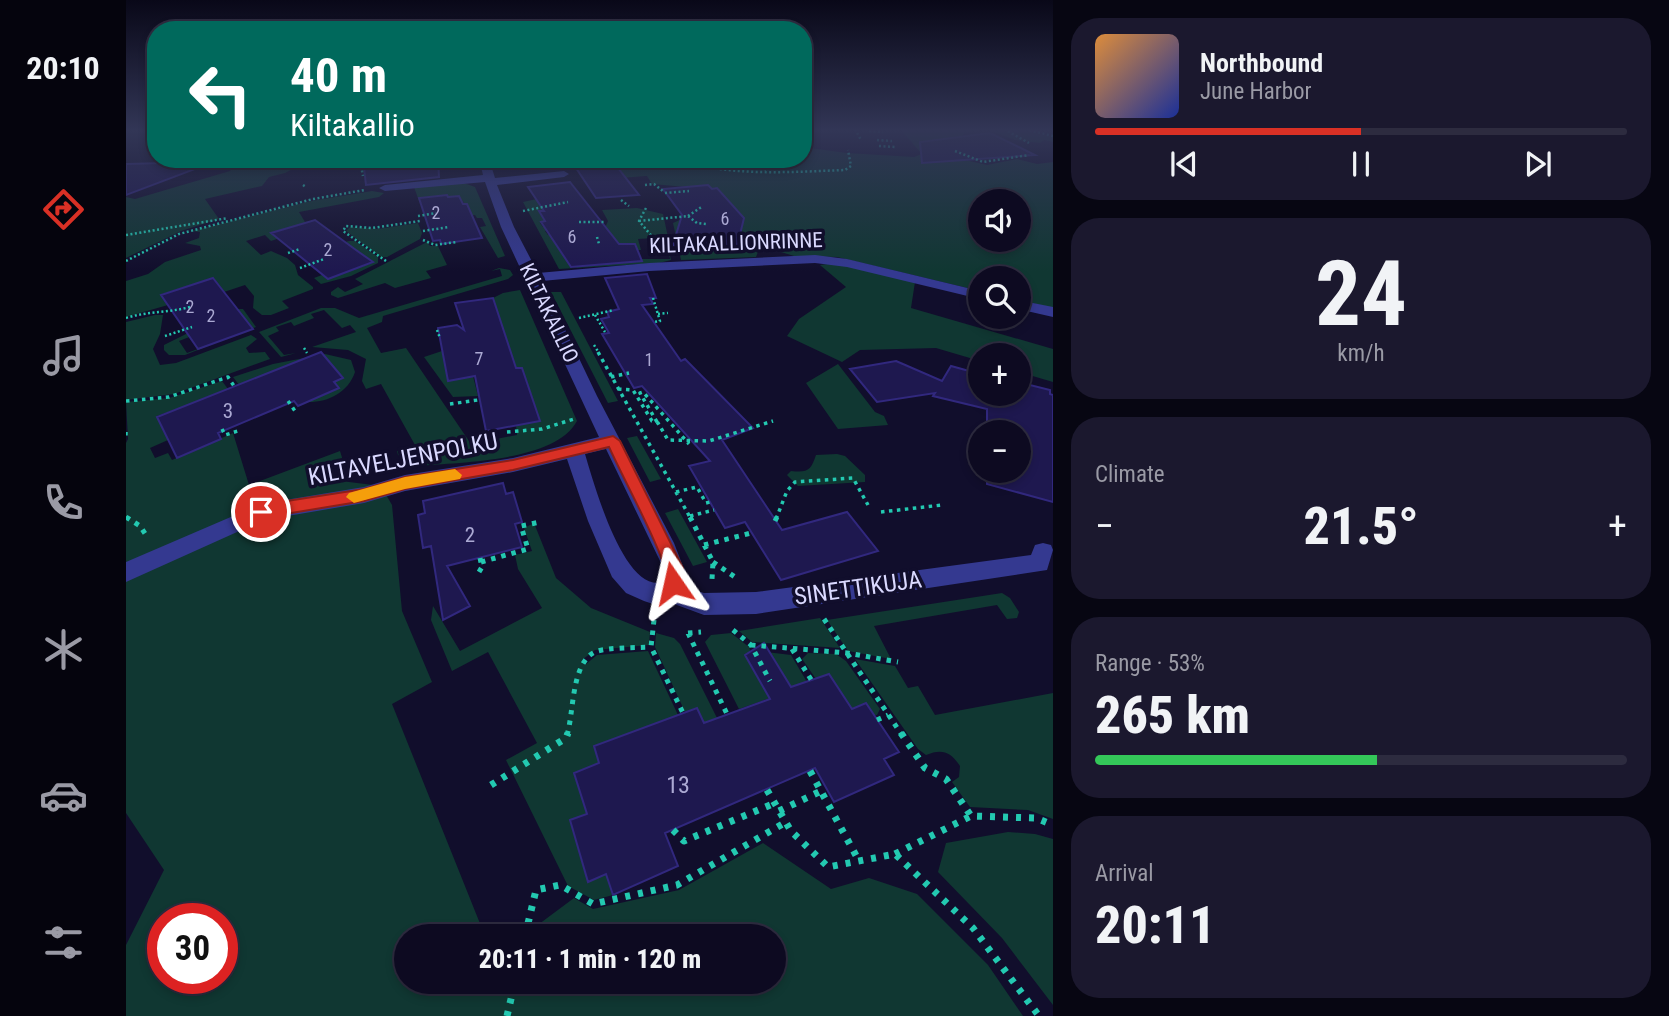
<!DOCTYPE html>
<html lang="en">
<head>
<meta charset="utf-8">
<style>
  :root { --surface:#0d0a21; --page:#1b182e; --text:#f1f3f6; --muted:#9a9aa5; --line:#2d2b3f; --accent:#d93025 }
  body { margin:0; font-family:"Roboto Condensed",sans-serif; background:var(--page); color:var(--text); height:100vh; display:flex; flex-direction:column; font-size:26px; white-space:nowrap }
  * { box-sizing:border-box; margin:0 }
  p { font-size:23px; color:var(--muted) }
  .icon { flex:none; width:38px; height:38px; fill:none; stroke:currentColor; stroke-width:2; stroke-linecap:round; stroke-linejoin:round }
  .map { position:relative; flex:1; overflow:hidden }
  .panel { display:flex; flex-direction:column; gap:18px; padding:18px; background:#070612; width:616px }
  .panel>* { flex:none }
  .top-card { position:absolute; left:21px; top:21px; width:665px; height:147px; border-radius:28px; box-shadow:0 4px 10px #0003,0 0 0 2px var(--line); background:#00695c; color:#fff; overflow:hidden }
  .tools { position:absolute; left:842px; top:189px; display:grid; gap:14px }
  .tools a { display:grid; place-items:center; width:63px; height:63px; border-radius:50%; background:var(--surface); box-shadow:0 4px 10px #0003,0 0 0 2px var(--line); font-size:35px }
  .speed { position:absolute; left:21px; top:903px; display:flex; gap:14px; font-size:35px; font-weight:700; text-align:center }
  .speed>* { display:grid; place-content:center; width:91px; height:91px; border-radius:50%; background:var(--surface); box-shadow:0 4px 10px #0003,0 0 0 2px var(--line); line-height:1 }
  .speed .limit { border:10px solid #d22; background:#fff; color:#111 }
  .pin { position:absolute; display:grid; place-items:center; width:60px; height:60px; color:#fff; margin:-30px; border:4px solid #fff; border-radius:50%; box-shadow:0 2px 7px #0007 }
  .me { position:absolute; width:77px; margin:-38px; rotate:349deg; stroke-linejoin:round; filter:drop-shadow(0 0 5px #0008) }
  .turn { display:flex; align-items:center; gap:24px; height:147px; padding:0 28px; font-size:32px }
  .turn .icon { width:91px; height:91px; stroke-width:2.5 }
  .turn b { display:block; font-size:49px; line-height:60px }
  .big { font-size:52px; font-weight:800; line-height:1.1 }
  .panel .card { flex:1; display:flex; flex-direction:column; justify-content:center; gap:10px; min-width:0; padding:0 24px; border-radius:28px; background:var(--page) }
  .panel .dial { align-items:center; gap:0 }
  .dial b { font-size:91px; line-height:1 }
  .song { display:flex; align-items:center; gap:21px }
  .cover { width:84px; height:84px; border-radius:10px; background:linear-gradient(135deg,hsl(30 70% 55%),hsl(230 70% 35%)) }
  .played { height:7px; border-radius:4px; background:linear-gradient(90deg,var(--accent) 50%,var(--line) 50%) }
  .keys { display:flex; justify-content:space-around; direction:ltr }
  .heat { display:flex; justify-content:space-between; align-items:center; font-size:38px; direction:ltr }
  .charge { height:10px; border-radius:5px; background:linear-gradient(90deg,#34c759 53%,var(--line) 0) }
  .trip { position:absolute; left:268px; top:924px; width:392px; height:70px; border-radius:35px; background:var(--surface); box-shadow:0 4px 10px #0003,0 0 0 2px var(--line); font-weight:800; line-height:70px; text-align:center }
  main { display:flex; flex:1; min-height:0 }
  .tab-bar { display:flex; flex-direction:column; width:126px; justify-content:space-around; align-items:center; background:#05040d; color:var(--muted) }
  .tab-bar .icon { width:49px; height:49px }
  .tab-bar .on { color:var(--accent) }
  .tab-bar b { font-size:32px; color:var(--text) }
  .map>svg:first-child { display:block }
</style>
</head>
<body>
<main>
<nav class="tab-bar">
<b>20:10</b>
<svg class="icon on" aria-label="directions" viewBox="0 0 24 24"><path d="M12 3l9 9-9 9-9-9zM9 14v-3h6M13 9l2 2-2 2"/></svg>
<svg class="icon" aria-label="music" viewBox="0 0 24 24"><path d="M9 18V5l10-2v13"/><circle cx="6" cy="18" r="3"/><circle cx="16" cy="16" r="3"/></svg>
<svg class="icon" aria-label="phone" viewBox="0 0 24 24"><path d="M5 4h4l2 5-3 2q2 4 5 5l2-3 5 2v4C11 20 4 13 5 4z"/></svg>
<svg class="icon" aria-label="climate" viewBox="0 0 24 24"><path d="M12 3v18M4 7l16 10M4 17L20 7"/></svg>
<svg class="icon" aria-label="car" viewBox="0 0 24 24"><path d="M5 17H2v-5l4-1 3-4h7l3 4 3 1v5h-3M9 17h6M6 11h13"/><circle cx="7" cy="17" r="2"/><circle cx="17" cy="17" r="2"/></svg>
<svg class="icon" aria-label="filters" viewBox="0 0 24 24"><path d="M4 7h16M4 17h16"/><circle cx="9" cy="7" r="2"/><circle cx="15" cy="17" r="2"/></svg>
</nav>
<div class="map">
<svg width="927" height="1016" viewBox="0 0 927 1016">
  <rect width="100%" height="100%" fill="#110e2c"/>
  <path fill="#103732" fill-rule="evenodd" d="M774,129H893L927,137V142L918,140L914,143L889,140L861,129L839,132L824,151L839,160L861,165L891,159L911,164L927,162V308L893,300L892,278H854V291L711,257L668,256L642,248L633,249L630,257L555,260L547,223L558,218L575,248L602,252L604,246L612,247V242L604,241L615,214L612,210L605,211V203L596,201L591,189H586L582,185L560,187L526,184L521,176L465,180L487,162L485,159H677V147L721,153L788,157L796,154ZM854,201H892V240H854Z
    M114,159H186L159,173L143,177L136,186L79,199L93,219L55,231L0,258V197L9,199L104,171Z
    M335,182L349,187L379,256L372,258L354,227L360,226L356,218H351L349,215L341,216L344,211L333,196L322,197L320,195L293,201L288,187Z
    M246,191L258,193L253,197L173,212L179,222L188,220L191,225L145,241L139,235L120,241L135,255L145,251L161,258L169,265L172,275L187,287V289L156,301L163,308L145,315H136L127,308L128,296L119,285L98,292L87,278L36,294L42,305L0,317V281L22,274L39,262L75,250L74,246L59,243L73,238L74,232L66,231L185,201Z
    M420,197L462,205L472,217V219L417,208L418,211L413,212L419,222L414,223L417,227L422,226L425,230L419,231L422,235L427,234L446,268L478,262V230L482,221L476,210L511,208L537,214L542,237L512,239L515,250H506L508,259H544L541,244L520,242H541L545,260L533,263L433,269L397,202Z
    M292,223L296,233L294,239L261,257H255L220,231L224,227L251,229Z
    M223,241H229L252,257V263L225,276L195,284L188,278L196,275L202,279L246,263L219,242Z
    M301,242L304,246H312L321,265L300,271L305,278L269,288L259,283L212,298L205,295V292L212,287L219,292L237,284L229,279Z
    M709,263L789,282L785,308L927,349V382L893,372L892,355H854V361L810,348L734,350L716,362L661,336L673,319L720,287L694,265Z
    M373,268L384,270L387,275L382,279L257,316L256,322L241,328L255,353L280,348L345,444L391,435L390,425L414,421L396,368H390L367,298L377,293L394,290L451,421C429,462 334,462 291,466L272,455L271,451L289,445L255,384L240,389L236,381L240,359L222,350L186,347L230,332L224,325L216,328L198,310L185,314L188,318L168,326L165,322L150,327L153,331L142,336L158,355L170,353L155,357L133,332L195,308H209L233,318L376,276L374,269L365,271Z
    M425,292H435L492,401L482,403Z
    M112,309H117L130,327L59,355H43L38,350V345L68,330L71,334L53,341L61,353L118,332L103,312Z
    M29,315H37L34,334L27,349L34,365L50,363L125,335L131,339L120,348L123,353L139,352L144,359L48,394L0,400V322Z
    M316,351L322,380L347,376L352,396L327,397L298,357Z
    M199,354L225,360L229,372C222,393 201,403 180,402L213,388L208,382L217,377L211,371L143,378L140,374L113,385L107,377L147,364Z
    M712,364L749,412L758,416L762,425L712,429L680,383Z
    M96,381L102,389L78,398L54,414L50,409L31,416L42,440L24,448L29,458L42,453L46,460L107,433L123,485L214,451L218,464L206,467L207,480L255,486L266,505L276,611L306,682L266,704L359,936H280V982H648V936H397L448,898L467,909L553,890L637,843L705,889L743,878L791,894L862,965L897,1016H0V945L38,870L0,813V443L2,439L0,402L43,398ZM37,919H96V978H37Z
    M511,436L535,479L524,482L501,438Z
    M711,454L719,456L739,475V482L672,486L661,475L665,471C682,473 685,470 690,455Z
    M552,509L581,562L567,566L539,513Z
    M408,523L430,578L465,608L524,632L523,645L469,650L456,660L459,665L471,655L522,651L552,715L525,725L532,740L498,753L492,737L468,746L473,763L448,773L461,814L444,820L462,882L480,874L487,895L468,900L442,886L380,760L411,743L362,652L326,671L305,620L307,606L334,651L416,608L392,569L389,555L406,551L398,528Z
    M876,593L884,598L893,612L891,618L881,619L871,605L748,626L765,659L722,651L701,620Z
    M694,618L714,648L626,642L613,631Z
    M530,633L548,638L554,644L591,718L578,723L571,708L559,712L529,647Z
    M605,633L623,647L636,684L644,698L613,709L579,642L585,635Z
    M633,651L665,655L681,682L666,689Z
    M682,653L710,654L720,661L754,709L751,715H748L740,703L726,709L690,679L676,659Z
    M729,659L769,666L782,688L792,686L809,715L927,693V819L902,810L844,807L826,782L833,777L834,766C825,752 816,748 800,755L792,749Z
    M882,832L909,834L927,839V1005L876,938L812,872L820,843Z"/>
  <path fill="#1e184f" stroke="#31287e" stroke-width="2" d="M864,133L909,155L796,163L794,142Z
    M237,159H312L313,177L240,185Z
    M444,159H485L513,195L470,198Z
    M76,162L77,166L0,195V164Z
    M444,182L493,244H509L516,261L445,267L415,222L419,221L413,211H418L402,187Z
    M582,185L586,189L591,188L618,218L611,247L604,246L602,252L547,245L556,215L537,189Z
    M321,195L322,197L333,196L337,204H341L356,238L315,244L314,240L307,241L293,198Z
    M189,220L230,250L247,262L202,279L145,233Z
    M521,274L530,298H524L527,304L516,305L555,361L559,359L627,428L596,440L656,530L721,512L752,551L655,580L619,522L599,528L563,466L584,461L516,386L508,388L476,334L483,333L475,319L483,317L481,312L493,309L479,278Z
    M87,278L127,329L72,349L35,295Z
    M367,298L390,368H396L414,421L360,431L349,376L322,381L312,328L331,325L338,330L329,303Z
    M195,352L217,378L208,382L213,388L172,406L168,401L92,433L95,439L51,458L31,417Z
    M770,361L816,381L825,366L854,374V394H892V382L924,390V394L927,395V502L861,484V471H892V432H861V409L807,396L809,393L751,402L724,369Z
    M377,483L380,494L387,492L396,522L389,524L396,547L321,566L344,606L317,620L305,546L297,548L292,515L299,513L297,501Z
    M638,643L665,687L703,674L726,709L740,703L773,752L758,759L768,775L708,802L689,768L539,833L552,866L487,895L480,874L462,882L444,820L461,814L448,773L473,763L468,746L571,708L578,723L644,699L619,655Z"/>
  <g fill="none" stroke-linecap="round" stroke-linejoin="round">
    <path stroke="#23c9b1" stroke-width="2.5" stroke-dasharray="2 2.5" stroke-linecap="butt" d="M729,129L735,140
      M878,129L903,143
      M899,129L927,136
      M743,131L757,132
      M24,137H30
      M751,140L766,141
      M753,146L770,147
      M829,151L857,162L903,155
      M550,159C603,177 663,172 719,170L725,166L722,150
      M630,159L640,170
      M235,166L237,176
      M464,166L503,167L523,159
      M177,185L180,187
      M519,185L528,184L538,192
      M539,193L563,191
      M495,200L503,206
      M520,208L513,221L529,240
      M397,211L442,202
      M292,216L310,213
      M562,216L577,206
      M513,221L562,216L571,223L580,224
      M453,222H479
      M297,231L323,227
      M0,235L102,218
      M471,237L473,244
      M297,240L309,245L331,242
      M162,253L174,249
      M0,261L53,234L187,199L239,190
      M260,261L217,231L220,226L246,228L294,221
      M174,268L198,259
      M527,298L534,321L528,322
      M532,314L542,313
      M469,315L479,332
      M0,318C22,311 42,313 64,307
      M453,318L488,310
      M311,330L314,338
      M39,336L66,327
      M468,345L473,353
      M178,348L181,353"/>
    <path stroke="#23c9b1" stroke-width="3.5" stroke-dasharray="3.5 4.5" stroke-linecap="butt" d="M472,352L565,519
      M485,377L503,373
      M492,389L507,390L526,421L532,423L542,440L583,441L647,421
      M0,401L43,397L102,377L108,386
      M162,401L169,411
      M324,404L352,400
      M531,422L514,393L517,392L563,444
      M96,429L99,435L115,430
      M0,432V440
      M381,432L416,429L448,419
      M550,492L571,487L580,503L584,502
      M755,512L816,505
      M564,516L588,510
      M0,517L3,519
      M650,519L661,491L669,482L727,478L742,505"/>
    <path stroke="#23c9b1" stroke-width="5" stroke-dasharray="4.5 6" stroke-linecap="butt" d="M0,517L14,526L22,538
      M564,517L587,562L586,579
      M649,521L651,517
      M578,545L625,533
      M355,562L402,549L395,526L414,522
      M587,562L609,577
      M353,572L356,567L354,558
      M698,619L776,735
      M528,620L525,647L557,713
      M607,630L625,645L644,681
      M562,633L575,632
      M562,633L601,714
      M625,645L721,653L772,662
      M666,649L686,681
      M751,720L762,715
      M441,735C448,713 445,663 469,652C481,647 511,648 525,647"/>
    <path stroke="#23c9b1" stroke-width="7" stroke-dasharray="5 8" stroke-linecap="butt" d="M775,733L799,768L820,779L845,816
      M684,771L733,861
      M365,785L440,738L442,733
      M641,790L665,831L702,867L769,854L847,928L913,1016
      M653,811L695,791
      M547,830L558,841L649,803
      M769,854L845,816L910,818L927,825
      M399,936L410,890L434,885L467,904L551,885L660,822
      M381,1016L389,982"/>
    <path fill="#343990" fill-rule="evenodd" d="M353,159H363L369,178L438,171L443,174L438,177L371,185L388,227L412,273L523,263L689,255L721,259L854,291V299L721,267L689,263L523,271L416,281L471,396L548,543L560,574L558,587L578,593L630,592L905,555L909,545L917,543L925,545L927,550L921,570L630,614L578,615L540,601L527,604L518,601L500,593L486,577L462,521L441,459L387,472L279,491L238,503L138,520L0,582V562L135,504L238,487L279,475L387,458L473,437L375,227L359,182L259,191L253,188L259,185L357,175ZM480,449L535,563L537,574L533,583C496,586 468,484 459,454Z
      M892,300L927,307V317L892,309Z"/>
  </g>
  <linearGradient id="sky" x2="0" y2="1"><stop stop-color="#090818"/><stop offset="0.48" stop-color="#323656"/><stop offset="1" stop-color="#323656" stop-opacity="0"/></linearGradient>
  <rect width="927" height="271" fill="url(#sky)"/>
  <path fill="#d93025" stroke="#8d1f18" stroke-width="2" d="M487,436L494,441L557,568L553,588L547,591L541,588C536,578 540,568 535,557C520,519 500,484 483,447L387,470L279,489L238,501L135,518L127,512L135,505L238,489L279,477L387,460Z"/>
  <path fill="#f59e0b" d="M329,469L336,475L334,479L279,489L228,503L220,497L223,493L279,477Z"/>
  <g text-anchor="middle" stroke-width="7" stroke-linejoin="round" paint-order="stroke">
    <g font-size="18" fill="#aba9d3">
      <text x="310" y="219">2</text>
      <text x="599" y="225">6</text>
      <text x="446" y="243">6</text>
      <text x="202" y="256">2</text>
      <text x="64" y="313">2</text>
      <text x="85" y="322">2</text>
      <text x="353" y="365">7</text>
      <text x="523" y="366">1</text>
    </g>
    <g font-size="21" fill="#dad9ff" stroke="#110e2c">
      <text transform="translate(610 243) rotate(-2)" y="7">KILTAKALLIONRINNE</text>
      <text transform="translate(423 313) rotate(64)" y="7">KILTAKALLIO</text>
    </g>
    <g font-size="21" fill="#aba9d3">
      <text x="102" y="418">3</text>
      <text x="344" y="542">2</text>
    </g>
    <g font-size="24" fill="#dad9ff" stroke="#110e2c">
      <text transform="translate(277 459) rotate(-11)" y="8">KILTAVELJENPOLKU</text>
      <text transform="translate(732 588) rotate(-8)" y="8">SINETTIKUJA</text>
    </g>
    <g font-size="24" fill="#aba9d3">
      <text x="552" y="793">13</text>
    </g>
  </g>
</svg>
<div class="tools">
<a><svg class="icon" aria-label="sound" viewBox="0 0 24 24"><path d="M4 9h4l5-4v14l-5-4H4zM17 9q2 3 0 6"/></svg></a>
<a><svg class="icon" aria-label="search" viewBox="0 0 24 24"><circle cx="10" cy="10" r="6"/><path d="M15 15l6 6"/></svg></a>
<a>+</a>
<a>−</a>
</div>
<div class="speed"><div class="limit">30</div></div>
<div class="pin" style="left:135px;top:512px;background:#d93025"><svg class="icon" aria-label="arrive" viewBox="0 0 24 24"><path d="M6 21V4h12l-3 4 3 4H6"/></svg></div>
<svg class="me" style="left:547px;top:583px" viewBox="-20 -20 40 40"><path d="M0-17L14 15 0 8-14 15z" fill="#d93025" stroke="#fff" stroke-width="4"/></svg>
<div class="trip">20:11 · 1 min · 120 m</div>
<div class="top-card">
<div class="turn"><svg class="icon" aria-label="left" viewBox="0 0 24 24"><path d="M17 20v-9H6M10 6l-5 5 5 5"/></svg><div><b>40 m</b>Kiltakallio</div></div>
</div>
</div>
<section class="panel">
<div class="card">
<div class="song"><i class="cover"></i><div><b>Northbound</b><p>June Harbor</p></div></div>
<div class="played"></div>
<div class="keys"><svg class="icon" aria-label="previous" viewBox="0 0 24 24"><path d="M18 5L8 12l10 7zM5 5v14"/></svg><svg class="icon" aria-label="pause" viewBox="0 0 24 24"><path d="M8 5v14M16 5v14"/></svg><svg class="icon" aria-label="next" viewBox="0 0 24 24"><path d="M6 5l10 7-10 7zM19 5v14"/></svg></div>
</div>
<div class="card dial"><b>24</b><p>km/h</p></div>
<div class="card"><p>Climate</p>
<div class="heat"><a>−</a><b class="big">21.5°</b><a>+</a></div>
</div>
<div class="card"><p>Range · 53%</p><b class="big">265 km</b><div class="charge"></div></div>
<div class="card"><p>Arrival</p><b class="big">20:11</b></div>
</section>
</main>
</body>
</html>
